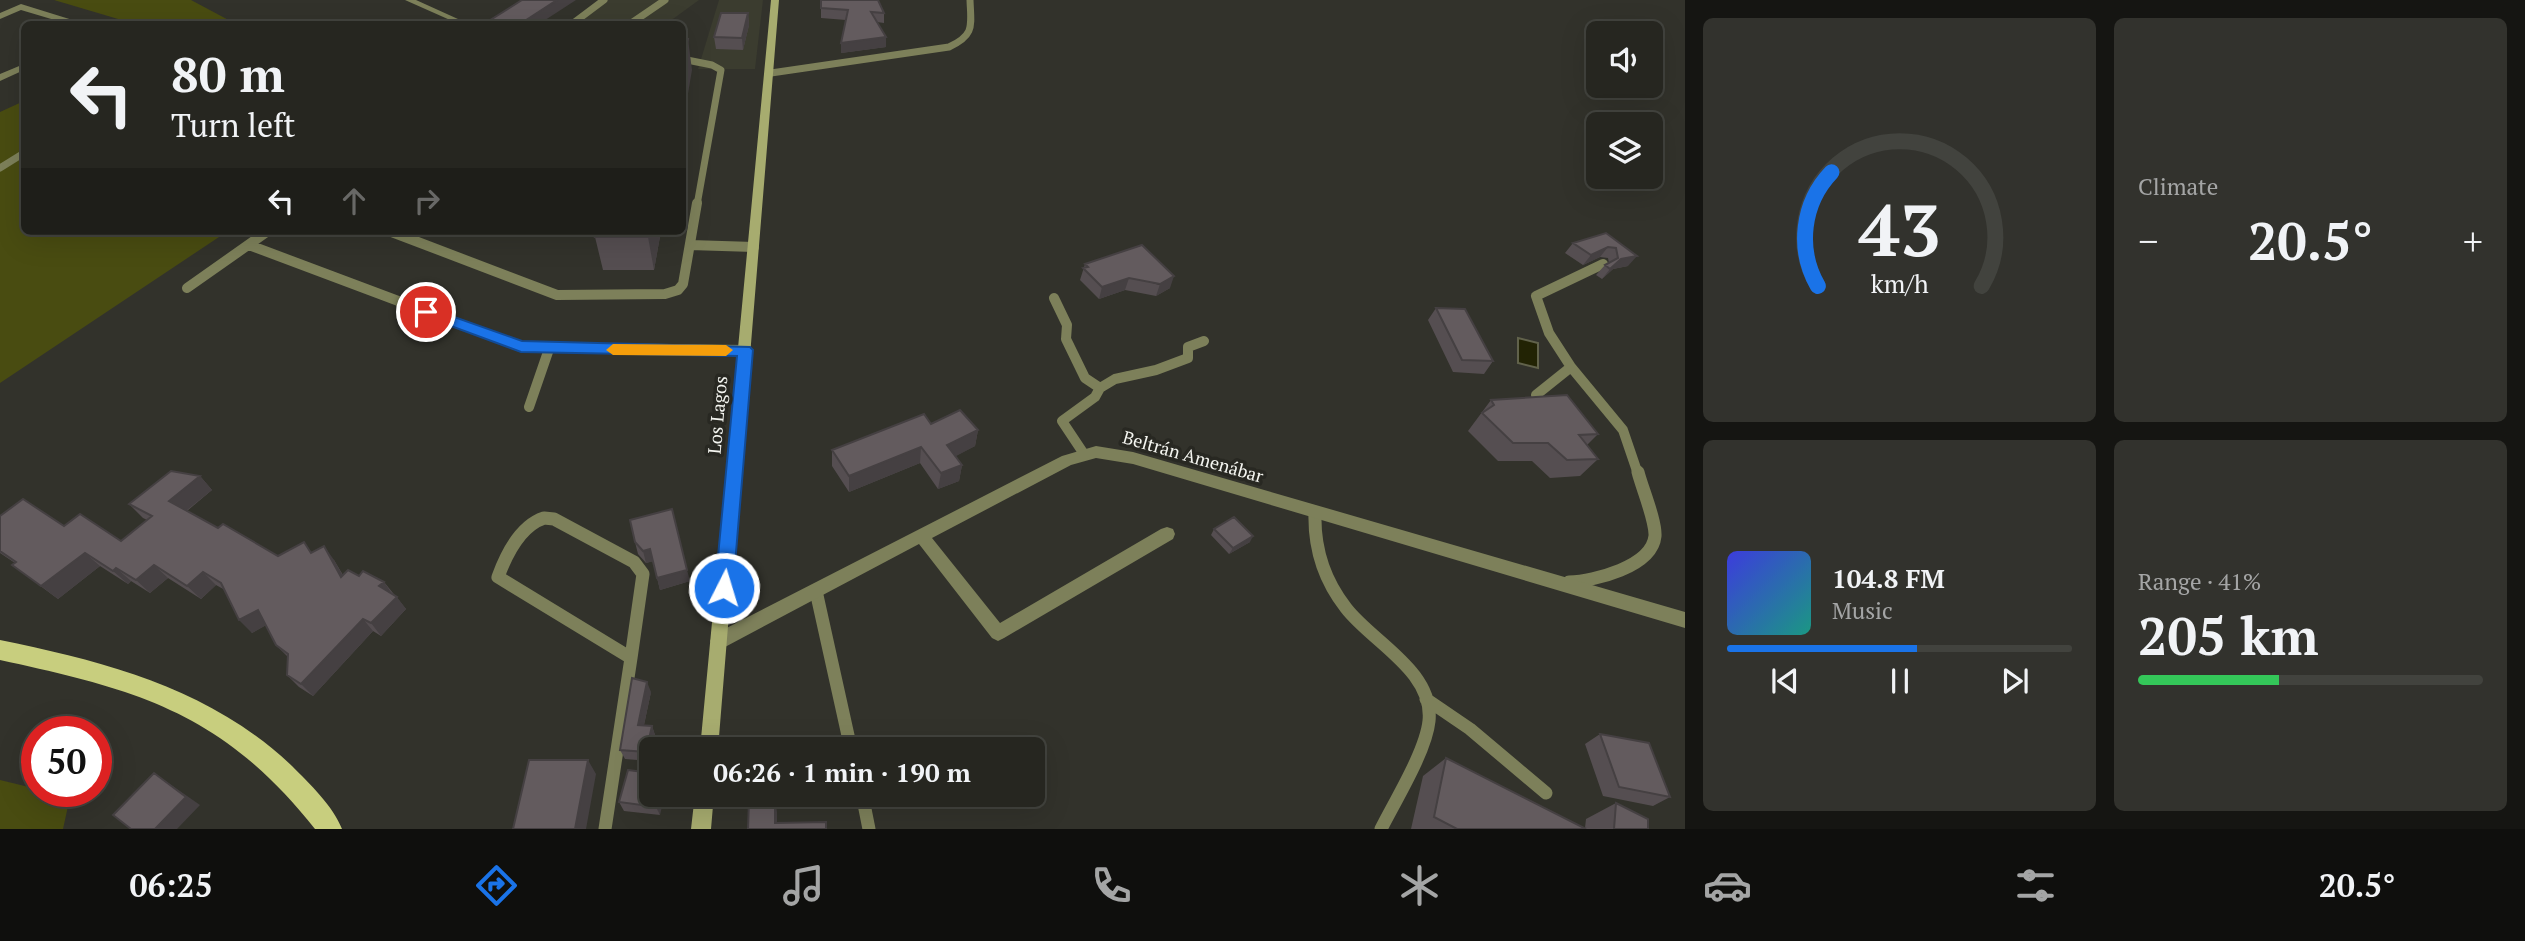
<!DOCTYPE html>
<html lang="en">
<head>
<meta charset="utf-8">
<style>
  :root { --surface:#262620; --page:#32322d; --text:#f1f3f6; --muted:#a4a5a5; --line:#42433e; --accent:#1a73e8 }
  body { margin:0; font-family:"PT Serif",serif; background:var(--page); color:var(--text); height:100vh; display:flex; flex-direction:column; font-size:26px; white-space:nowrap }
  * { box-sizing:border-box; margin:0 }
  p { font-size:23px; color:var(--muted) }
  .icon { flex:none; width:38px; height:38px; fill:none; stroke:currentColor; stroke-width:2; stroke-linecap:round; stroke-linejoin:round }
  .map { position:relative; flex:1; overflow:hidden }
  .sheet { display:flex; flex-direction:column; gap:18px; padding:18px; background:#151512; width:840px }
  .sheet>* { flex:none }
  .guide { position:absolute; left:21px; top:21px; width:665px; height:214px; border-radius:10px; box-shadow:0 7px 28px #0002,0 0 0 2px var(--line); background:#262620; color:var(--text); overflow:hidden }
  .buttons { position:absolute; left:1586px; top:21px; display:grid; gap:14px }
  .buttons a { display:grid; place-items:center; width:77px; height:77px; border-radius:10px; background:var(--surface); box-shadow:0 7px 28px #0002,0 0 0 2px var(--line); font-size:35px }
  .speed { position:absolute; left:21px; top:716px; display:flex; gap:14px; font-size:35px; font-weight:700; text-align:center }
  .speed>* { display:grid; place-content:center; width:91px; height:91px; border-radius:50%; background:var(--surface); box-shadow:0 7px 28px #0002,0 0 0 2px var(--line); line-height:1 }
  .speed .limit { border:10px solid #d22; background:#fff; color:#111 }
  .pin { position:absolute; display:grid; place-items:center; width:60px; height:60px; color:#fff; margin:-30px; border:4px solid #fff; border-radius:50%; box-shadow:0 2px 7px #0007 }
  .me { position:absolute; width:77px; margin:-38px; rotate:5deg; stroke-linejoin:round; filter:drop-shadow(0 0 5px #0008) }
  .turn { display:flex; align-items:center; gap:24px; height:147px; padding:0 35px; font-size:32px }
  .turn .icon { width:91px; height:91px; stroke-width:2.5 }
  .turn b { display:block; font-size:49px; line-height:60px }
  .lanes { display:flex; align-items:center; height:66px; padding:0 35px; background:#0003; justify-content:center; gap:35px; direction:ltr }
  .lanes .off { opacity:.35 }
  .big { font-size:52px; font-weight:700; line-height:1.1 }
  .sheet .tile { flex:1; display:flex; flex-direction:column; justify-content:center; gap:10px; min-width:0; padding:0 24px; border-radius:10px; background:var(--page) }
  .sheet .dial { align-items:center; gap:0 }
  .dial svg { height:182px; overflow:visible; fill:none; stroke:var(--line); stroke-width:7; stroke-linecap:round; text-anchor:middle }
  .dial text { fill:var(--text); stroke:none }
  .song { display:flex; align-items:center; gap:21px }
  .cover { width:84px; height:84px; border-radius:10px; background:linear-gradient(135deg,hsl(240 70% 55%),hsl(170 70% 35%)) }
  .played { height:7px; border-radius:4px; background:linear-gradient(90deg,var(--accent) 55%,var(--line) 55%) }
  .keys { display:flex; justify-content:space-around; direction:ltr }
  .heat { display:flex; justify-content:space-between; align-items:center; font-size:38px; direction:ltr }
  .charge { height:10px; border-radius:5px; background:linear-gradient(90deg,#34c759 41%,var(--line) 0) }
  .sheet .tiles { flex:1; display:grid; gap:18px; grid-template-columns:repeat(2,1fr) }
  .trip { position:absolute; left:639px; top:737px; width:406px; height:70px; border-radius:10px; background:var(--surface); box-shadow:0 7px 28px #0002,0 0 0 2px var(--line); font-weight:700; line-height:70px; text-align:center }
  .menu { display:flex; height:112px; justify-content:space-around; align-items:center; background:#0f0f0d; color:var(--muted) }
  .menu .icon { width:49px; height:49px }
  .menu .on { color:var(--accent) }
  .menu b { font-size:32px; color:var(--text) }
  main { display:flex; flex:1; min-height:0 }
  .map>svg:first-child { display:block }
</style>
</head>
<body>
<main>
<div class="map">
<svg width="1685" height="829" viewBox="0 0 1685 829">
  <rect width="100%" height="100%" fill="#32322b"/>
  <path fill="#3b3c2f" d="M603,0H699L666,24H568Z
    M719,0H763L755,69H698Z"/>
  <path fill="#494c11" d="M54,0H191L236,24H135Z
    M24,101V231H228L0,383V112Z
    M0,780L70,797L63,829H0Z"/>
  <path fill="#222304" stroke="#61624b" stroke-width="2" d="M1518,338L1538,343V368L1518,363Z"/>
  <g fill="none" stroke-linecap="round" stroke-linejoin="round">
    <path stroke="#7d805a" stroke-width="7" d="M572,24L604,0
      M630,24L665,0
      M682,59L712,65L721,70L697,205
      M771,73L949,47C975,35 971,26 970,0
      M0,168L24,153"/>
    <path stroke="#7d805a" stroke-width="10" d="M389,231L557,295L665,294L678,290L683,284L697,203
      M249,245L521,347L745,350
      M690,245L754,247
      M187,288L268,231
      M1054,298L1067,325L1066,339L1085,378L1100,388
      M1571,367L1549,333L1536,296L1603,264
      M1536,395L1571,367L1623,430L1638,474
      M529,407L549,349
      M1084,454L1062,421L1095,397L1100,388L1115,379L1156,370L1188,358V347L1204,341"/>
    <path stroke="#7d805a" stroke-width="13" d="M1315,513C1314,548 1324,580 1346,608C1372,642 1434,671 1429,721C1426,751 1395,801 1381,829
      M544,518L554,519L634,562L643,574L631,658L498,577C506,555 520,526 544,518Z
      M1569,582C1594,581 1652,567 1655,536C1656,521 1642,488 1638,472
      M816,591L851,749
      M1426,699L1470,729L1546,793
      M862,794L869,829
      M605,829L631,658"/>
    <path fill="#7d805a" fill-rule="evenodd" d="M405,0H416L469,24H459Z
      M21,4L79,22L80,24H68L21,10L0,19V13Z
      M24,64V70L0,81V74Z
      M1096,446L1133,452L1685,612V628L1133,464L1096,458L1071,465L932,538L1000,623L1161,529L1167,527L1173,529L1175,534L1173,539L1004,638L998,641L992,638L919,544L725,647L719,649L713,647L710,641L713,635L1062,456Z"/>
    <path fill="#a7ac6f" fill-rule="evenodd" d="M771,0H779L718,749H700Z
      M695,794H714L711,829H691Z"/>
    <path fill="#c8ce7e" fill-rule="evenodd" d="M0,640C107,662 211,689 292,766C310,784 333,806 342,829H315C223,713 139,690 0,660Z"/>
  </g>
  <path fill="#554e51" d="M821,0L884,13V23L877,22L886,37V47L841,53V43L846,20L821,18Z
    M748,13L749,25L743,50L716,49L714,37Z
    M661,231L654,270H603L595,237Z
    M1606,233L1628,266L1613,269L1602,279L1596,275L1605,265L1609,263L1608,258L1600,257L1583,265L1565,253L1573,243Z
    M1085,264L1170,288L1156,296L1125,290L1099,299L1080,280Z
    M1436,308L1493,361L1484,374L1453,372L1428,320Z
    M1491,400L1598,434L1587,445L1598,459L1580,476L1550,478L1532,461H1498L1468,431Z
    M931,424L978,430L975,446L955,456L962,465L959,481L938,489L920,463L849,492L832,466V450Z
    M200,476L212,490L187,511L218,528L278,556L313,552L334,560L343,575L359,576L384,582L406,609L381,636L373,631L313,696L299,687L287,675L288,657L276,645L266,625L252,633L225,590L216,585L201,599L168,578L150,593L131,581L128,584L100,566L58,599L12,565L15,563L0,553V516L64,526L121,541L147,520L143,518L129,504Z
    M1214,529L1250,542L1229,554L1211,535Z
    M635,542L690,581L660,590L653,561L646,563L638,554Z
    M651,692L644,725L652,726L655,735L651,749L650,761L625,759L620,750Z
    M1600,734L1670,797L1653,806L1603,796L1585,744Z
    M1446,758L1585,828L1586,819L1616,803L1648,829H1411L1423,776Z
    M651,773L660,815L624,811L619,802Z"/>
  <path fill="#454042" d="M557,0H576L539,24H520Z
    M748,13L749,25L743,50L742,38Z
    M886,37V47L841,53V43Z
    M688,39L692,70L684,117L682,106V70Z
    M649,231H661L654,270L648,237Z
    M1608,247L1600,257L1583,265L1591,255Z
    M1637,256L1628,266L1613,269L1602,279L1610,269L1621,259Z
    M1174,276L1170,288L1156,296L1160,284Z
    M1129,278L1125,290L1099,299L1102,287Z
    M978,430L975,446L945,462L947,445Z
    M921,447L920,463L849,492V476Z
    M962,465L959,481L938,489L941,473Z
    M200,476L212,490L182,514L169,501Z
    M1253,536L1250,542L1229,554L1233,548Z
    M324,546L334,560L351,590L341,577Z
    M650,549L654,561L646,563L643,551Z
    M85,553L100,566L58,599L41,586Z
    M154,565L168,578L150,593L136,580Z
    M116,568L131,581L128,584L113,571Z
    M687,570L690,581L660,590L657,578Z
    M203,572L216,585L201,599L187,586Z
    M384,582L393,595L379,586Z
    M397,597L406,609L381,636L371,623Z
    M258,610L270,623L252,633L239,620Z
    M363,619L373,631L313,696L301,684Z
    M647,682L651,692L642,734L638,725Z
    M652,726L655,735L653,749H651L650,761L646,752Z
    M588,760L596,774L586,829H575Z
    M154,773L200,805L177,829H155Z
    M659,794H665L660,815L656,807Z
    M775,799L777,812V829L775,823Z"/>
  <path fill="#635b5e" stroke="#454042" stroke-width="2" d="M522,0H557L520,24H484Z
    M821,0H878L884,13L871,12L886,37L841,43L848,10L821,8Z
    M721,13H748L742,38L714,37Z
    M682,39H688L682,70Z
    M597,231H649L648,237H595Z
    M1606,233L1637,256L1621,259L1610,269L1605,265L1618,258L1616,248L1608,247L1591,255L1573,243Z
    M1142,245L1174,276L1160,284L1129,278L1102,287L1083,268L1088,267L1085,264Z
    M1436,308L1465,309L1493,361L1462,360Z
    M1567,395L1598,434L1579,435L1598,459L1567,460L1548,443H1513L1482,413L1494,405L1491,400Z
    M960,410L978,430L947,445L962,465L941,473L921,447L849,476L832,450L924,414L931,424Z
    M171,471L200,476L169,501L218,528L223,524L278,556L304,542L311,553L324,546L341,577L348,570L359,576L363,571L384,582L379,586L397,597L371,623L363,619L301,684L287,675L288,654L276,645L258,610L239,620L221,583L203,572L187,586L154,565L136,580L116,568L113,571L85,553L41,586L12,565L16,562L0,551V516L23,499L64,526L80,514L121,541L152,516L129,504Z
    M672,509L687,570L657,578L650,549L643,551L635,542L630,520Z
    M1234,517L1253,536L1233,548L1214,529Z
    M632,678L647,682L638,725L652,726L646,752L620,750Z
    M1600,734L1649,743L1670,797L1619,787Z
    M1446,758L1586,829H1457L1434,817Z
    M529,760H588L575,829H513Z
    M628,770L651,773V794H659L656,807L619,802Z
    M154,773L186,797L155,829H131L113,815Z
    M775,799V823L826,822V829H748L749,800Z
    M1616,803L1648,819V829H1614Z"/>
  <path fill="#1a73e8" stroke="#114b97" stroke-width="2" d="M426,307L522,341L750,347L753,350L733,588L730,594L724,596L717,594L715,588L737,356L521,352L421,315L419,312L421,308Z"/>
  <path fill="#f59e0b" d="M613,344L726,345L733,350L726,356L613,355L606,350Z"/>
  <g text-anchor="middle" stroke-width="7" stroke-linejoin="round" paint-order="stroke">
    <g font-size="18" fill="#f4f5f0" stroke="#282822">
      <text transform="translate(718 415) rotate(-85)" y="6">Los Lagos</text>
      <text transform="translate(1193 457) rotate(16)" y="6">Beltrán Amenábar</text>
    </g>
  </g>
</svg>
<div class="buttons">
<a><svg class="icon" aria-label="sound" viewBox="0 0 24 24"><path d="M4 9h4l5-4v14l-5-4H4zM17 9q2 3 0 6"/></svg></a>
<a><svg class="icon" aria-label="layers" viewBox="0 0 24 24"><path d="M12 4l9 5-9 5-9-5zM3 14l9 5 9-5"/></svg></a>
</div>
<div class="speed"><div class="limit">50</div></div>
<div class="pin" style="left:426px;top:312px;background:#d93025"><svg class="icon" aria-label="arrive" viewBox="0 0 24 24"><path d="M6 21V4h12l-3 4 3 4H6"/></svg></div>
<svg class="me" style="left:724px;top:588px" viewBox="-20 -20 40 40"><circle r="17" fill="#1a73e8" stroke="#fff" stroke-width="3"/><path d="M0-11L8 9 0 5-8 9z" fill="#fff"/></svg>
<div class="trip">06:26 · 1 min · 190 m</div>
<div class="guide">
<div class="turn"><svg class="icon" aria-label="left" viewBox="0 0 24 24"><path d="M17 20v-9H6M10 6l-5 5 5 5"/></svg><div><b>80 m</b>Turn left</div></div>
<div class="lanes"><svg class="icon" aria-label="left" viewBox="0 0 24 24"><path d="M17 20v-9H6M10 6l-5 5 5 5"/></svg><svg class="icon off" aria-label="ahead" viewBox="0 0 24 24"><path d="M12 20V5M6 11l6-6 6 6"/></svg><svg class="icon off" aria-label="right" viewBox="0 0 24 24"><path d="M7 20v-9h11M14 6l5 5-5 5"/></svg></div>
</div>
</div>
<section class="sheet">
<div class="tiles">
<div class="tile dial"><svg viewBox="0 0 100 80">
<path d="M14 69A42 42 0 1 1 86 69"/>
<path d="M14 69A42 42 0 0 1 20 19" stroke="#1a73e8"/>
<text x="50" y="56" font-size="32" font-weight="700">43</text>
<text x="50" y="72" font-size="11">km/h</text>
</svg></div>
<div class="tile"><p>Climate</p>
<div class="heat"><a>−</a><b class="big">20.5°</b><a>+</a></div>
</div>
<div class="tile">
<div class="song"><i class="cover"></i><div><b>104.8 FM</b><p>Music</p></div></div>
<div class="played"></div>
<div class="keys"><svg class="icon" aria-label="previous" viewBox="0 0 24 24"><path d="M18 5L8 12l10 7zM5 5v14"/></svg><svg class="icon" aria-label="pause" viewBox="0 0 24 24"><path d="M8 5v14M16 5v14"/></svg><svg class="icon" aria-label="next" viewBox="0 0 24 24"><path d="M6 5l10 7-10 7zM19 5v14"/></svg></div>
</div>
<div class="tile"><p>Range · 41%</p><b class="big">205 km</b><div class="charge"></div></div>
</div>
</section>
</main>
<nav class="menu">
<b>06:25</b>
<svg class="icon on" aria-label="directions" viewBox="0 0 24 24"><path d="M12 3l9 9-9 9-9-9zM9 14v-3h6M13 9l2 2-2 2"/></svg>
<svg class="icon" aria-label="music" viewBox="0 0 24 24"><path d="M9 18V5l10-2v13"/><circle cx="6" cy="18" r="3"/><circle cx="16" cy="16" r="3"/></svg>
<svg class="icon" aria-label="phone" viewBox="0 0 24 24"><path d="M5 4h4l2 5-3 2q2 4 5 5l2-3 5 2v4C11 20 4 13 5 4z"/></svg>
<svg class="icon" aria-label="climate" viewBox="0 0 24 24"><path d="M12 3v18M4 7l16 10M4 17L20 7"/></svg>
<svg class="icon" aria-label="car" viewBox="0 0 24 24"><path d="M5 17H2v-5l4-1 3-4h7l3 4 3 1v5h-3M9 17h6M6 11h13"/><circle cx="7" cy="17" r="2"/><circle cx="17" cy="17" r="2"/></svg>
<svg class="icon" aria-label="filters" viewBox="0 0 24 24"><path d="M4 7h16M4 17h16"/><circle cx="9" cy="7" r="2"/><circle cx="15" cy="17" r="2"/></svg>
<b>20.5°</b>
</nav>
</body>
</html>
